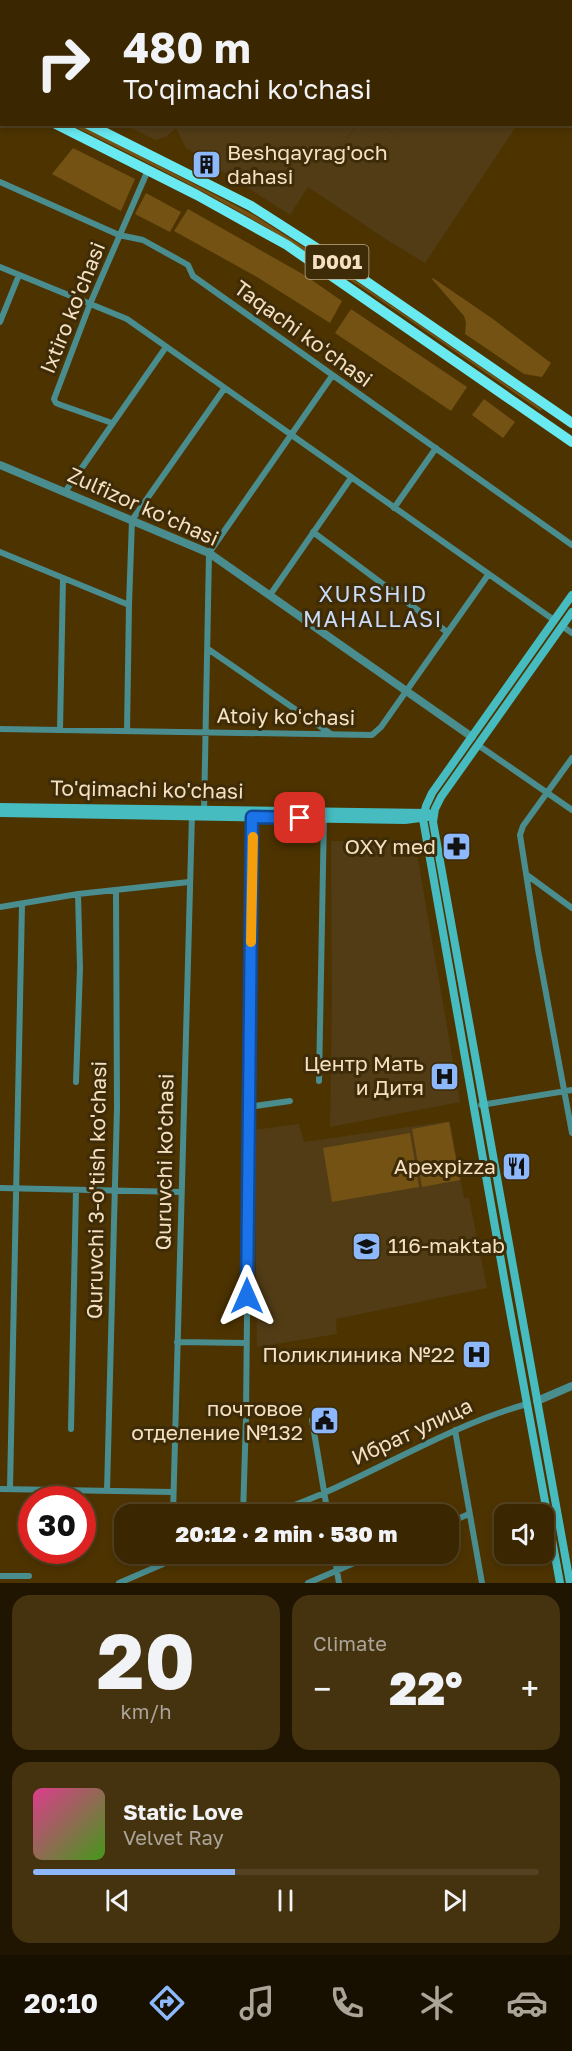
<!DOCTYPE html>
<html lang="en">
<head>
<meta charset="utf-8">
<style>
  :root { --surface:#3a2600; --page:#45320f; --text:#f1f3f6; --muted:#aba599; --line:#544322; --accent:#8db9fc }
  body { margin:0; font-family:"Golos Text",sans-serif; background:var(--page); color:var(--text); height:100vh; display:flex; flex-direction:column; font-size:22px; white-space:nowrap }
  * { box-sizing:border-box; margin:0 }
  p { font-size:20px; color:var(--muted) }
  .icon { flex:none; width:33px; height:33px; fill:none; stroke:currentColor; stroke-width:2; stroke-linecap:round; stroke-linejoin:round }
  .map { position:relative; height:1583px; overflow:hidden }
  .sheet { display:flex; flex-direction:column; gap:12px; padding:12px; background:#201500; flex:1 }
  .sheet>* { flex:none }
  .banner { position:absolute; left:0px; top:0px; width:573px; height:126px; box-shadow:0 3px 9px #0003,0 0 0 2px var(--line); background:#3a2600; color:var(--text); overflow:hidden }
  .buttons { position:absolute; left:494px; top:1504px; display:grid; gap:12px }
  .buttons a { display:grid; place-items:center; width:60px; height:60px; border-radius:12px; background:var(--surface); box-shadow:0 3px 9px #0003,0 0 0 2px var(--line); font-size:30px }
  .speed { position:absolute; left:18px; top:1486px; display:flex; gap:12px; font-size:30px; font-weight:700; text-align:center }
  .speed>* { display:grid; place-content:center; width:78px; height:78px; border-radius:50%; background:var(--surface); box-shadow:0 3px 9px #0003,0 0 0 2px var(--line); line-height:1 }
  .speed .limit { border:9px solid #d22; background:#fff; color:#111 }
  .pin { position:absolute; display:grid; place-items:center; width:51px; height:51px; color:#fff; margin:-26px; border-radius:12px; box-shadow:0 3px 9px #0006 }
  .me { position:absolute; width:66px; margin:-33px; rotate:0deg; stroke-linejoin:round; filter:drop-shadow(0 0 4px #0008) }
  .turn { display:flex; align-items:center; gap:21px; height:126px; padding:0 24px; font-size:27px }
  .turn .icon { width:78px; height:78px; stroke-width:2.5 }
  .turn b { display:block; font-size:42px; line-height:51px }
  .big { font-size:45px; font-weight:800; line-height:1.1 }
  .sheet .widget { flex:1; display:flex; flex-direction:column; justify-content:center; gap:9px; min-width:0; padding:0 21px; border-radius:18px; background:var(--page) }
  .sheet .dial { align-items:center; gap:0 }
  .dial b { font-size:78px; line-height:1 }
  .song { display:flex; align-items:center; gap:18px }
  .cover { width:72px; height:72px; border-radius:9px; background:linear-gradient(135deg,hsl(330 70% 55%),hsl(100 70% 35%)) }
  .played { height:6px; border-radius:3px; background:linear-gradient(90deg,var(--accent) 40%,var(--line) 40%) }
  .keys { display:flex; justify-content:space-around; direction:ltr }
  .heat { display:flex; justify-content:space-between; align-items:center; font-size:33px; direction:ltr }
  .sheet .tiles { flex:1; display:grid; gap:12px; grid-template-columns:1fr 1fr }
  .widget:last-child { grid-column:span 2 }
  .trip { position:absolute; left:114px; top:1504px; width:345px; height:60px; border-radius:18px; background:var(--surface); box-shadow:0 3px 9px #0003,0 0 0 2px var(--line); font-weight:800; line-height:60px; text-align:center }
  .dock { display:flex; height:96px; justify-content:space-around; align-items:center; background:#170f00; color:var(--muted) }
  .dock .icon { width:42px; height:42px }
  .dock .current { color:var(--accent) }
  .dock b { font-size:27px; color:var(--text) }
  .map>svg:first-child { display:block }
</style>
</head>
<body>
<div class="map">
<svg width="572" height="1583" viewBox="0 0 572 1583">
  <rect width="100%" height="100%" fill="#4d3300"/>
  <path fill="#513c16" d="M0,0H572V128L567,125L572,124V2H2L1,62L0,61Z
    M124,125H357L324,167L358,125H379L405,141L380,125H517L425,263L387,240L308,187L290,215L186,148L176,128L166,137L156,140Z
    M331,841H353L354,844H413L416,848L460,1102L330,1127L332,1002Z
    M450,1121L464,1198H469L487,1288L336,1319L337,1334L257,1347L254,1130L299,1124L304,1142Z"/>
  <path fill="#735213" d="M71,125H80L88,129L254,215L344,273L542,409L541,411C450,349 359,282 264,226C201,189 136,157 71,125Z
    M73,148L135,179L121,211L52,174Z
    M146,193L181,212L170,232L135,214Z
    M188,209L306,276L342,301L330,323L257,277L174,231Z
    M433,278L493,319L551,363L542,377L524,374L465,334L466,323L464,316L432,279Z
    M351,309L467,387L451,411L335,333Z
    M484,399L515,422L503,438L472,415Z
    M449,1122L460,1180L422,1187L412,1129Z
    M410,1133L419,1187L332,1202L323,1148Z"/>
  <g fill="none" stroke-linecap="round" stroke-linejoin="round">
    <path stroke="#4a8d8f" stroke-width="6" d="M0,182L119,235L143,240L188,265L193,276L572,545
      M0,267L127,319L554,620
      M0,322L19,275
      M112,423L61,405L56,403L54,399L90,304L148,170
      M65,492L166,347
      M394,508L436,448
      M313,532L447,632
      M0,552L129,605
      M270,595L351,478
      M562,626L572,633
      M208,649L331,734
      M0,729L372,735L381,727L488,575
      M60,730L63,579
      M127,731L129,605L132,520L224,389
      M478,745L572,810
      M572,758L523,826L520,835L538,950L572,1133
      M204,813L209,553L332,376
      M527,875L572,908
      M0,907L78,894L189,882
      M319,1081L324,814
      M76,1082L80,968L78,894
      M481,1105L572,1090
      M248,1107L290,1101
      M0,1188L181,1192
      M177,1342L246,1343
      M312,1420L328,1515
      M71,1429L76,1190
      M455,1430L482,1583
      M0,1489L173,1492
      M10,1489L22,904
      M107,1491L117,1108L116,890
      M173,1515L192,814
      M243,1515L246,1417L252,817
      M268,1515C287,1508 306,1501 324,1493C392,1463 456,1424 527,1404
      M448,1523L469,1514
      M334,1554L339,1583
      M0,1576H29
      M119,1583L163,1564L172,1554
      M308,1583L375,1554"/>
    <path stroke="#4a8d8f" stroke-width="8" d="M0,465L209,553L472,737
      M537,1401L572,1386"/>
    <path stroke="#46bcc0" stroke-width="8" d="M0,807L428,813
      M0,813L405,820L428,817
      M560,1583L507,1295L423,819L426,806L432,793L572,595
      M570,1583L433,822L435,809L441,797L572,612"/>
    <path stroke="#68eaf0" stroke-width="10" d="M0,77L2,78
      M0,97L2,98
      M56,124L197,195L287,245L572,442
      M88,124L251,206L332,258L572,423"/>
  </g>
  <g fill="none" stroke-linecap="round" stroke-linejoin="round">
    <defs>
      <path id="route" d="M247,1296L252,817L300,818"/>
    </defs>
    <use href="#route" stroke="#114b97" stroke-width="15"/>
    <use href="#route" stroke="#1a73e8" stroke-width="10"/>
    <path stroke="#f59e0b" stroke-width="10" d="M251,942L253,837"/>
  </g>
  <defs>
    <symbol id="building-square" viewBox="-11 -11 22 22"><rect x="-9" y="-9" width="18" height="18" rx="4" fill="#8db9fc" stroke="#3e2b08"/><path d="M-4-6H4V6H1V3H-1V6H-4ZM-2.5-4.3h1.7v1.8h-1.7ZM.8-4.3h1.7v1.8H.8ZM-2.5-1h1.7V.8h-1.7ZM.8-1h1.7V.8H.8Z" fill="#111"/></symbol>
    <symbol id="pharmacy-square" viewBox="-11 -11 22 22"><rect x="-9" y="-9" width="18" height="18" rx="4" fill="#8db9fc" stroke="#3e2b08"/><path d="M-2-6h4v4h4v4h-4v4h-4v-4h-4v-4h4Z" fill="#111"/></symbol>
    <symbol id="hospital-square" viewBox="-11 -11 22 22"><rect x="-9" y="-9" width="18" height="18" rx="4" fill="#8db9fc" stroke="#3e2b08"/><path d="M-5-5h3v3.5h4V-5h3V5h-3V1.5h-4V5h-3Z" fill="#111"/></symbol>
    <symbol id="restaurant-square" viewBox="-11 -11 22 22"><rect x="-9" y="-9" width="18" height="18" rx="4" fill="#8db9fc" stroke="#3e2b08"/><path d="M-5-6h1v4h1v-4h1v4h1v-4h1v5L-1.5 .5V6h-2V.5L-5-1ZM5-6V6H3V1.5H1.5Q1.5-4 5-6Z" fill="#111"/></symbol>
    <symbol id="school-square" viewBox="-11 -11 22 22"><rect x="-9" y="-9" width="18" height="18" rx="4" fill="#8db9fc" stroke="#3e2b08"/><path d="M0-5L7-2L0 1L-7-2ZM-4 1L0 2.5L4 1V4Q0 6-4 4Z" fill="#111"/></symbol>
    <symbol id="civic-square" viewBox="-11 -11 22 22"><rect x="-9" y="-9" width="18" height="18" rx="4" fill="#8db9fc" stroke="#3e2b08"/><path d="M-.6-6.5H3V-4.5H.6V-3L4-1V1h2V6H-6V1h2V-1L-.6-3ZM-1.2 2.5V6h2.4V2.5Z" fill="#111"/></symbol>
  </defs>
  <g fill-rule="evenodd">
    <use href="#building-square" x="190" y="148" width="33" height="33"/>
    <use href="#pharmacy-square" x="440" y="830" width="33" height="33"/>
    <use href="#hospital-square" x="428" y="1060" width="33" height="33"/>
    <use href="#restaurant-square" x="500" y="1150" width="33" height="33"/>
    <use href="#school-square" x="350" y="1230" width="33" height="33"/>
    <use href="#hospital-square" x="460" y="1338" width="33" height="33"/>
    <use href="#civic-square" x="308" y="1404" width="33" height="33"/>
  </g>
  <g text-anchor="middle" stroke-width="6" stroke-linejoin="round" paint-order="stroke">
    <rect fill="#3e2b08" stroke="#beaa8a" stroke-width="1.5" x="305.5" y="245" width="63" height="34" rx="4.5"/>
    <g font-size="20" font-weight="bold" fill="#f5e1c2">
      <text x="337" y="269">D001</text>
    </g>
    <g font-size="21" fill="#f5e1c2" stroke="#3e2b08" text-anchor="end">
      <text x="227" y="160" text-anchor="start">Beshqayrag'och<tspan x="227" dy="24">dahasi</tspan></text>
      <text x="436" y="854">OXY med</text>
      <text x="424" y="1071">Центр Мать<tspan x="424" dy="24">и Дитя</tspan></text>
      <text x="496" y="1174">Apexpizza</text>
      <text x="388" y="1253" text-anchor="start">116-maktab</text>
      <text x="455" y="1362">Поликлиника №22</text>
      <text x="303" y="1416">почтовое<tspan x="303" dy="24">отделение №132</tspan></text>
    </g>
    <g font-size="21" fill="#f5e1c2" stroke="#3e2b08">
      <text transform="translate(73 308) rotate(-68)" y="7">Ixtiro ko'chasi</text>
      <text transform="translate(303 334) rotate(36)" y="7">Taqachi koʻchasi</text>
      <text transform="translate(143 507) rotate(24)" y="7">Zulfizor ko'chasi</text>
      <text transform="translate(286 717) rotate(1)" y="7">Atoiy koʻchasi</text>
      <text transform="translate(147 790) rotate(1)" y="7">To'qimachi ko'chasi</text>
      <text transform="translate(165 1162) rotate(-89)" y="7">Quruvchi ko'chasi</text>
      <text transform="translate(97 1190) rotate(-89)" y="7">Quruvchi 3-o'tish ko'chasi</text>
      <text transform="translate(412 1432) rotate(-25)" y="7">Ибрат улица</text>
    </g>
    <g font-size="22" letter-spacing="1.5" fill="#cadbf5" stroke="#3e2b08">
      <text x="373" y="602">XURSHID<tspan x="373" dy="25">MAHALLASI</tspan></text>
    </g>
  </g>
</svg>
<div class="buttons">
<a><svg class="icon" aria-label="sound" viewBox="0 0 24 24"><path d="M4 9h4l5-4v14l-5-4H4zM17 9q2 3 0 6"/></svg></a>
</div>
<div class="speed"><div class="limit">30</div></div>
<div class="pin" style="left:300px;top:818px;background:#d93025"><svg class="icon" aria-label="arrive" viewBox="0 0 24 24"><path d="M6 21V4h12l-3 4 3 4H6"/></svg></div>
<svg class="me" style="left:247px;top:1296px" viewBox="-20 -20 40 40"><path d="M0-17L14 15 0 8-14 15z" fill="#1a73e8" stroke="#fff" stroke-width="4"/></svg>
<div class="trip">20:12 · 2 min · 530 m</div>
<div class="banner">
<div class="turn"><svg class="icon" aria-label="right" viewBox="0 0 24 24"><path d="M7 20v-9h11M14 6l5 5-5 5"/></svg><div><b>480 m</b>To'qimachi ko'chasi</div></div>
</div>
</div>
<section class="sheet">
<div class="tiles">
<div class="widget dial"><b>20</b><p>km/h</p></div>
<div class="widget"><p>Climate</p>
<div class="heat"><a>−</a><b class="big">22°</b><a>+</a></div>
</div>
<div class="widget">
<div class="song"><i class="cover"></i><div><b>Static Love</b><p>Velvet Ray</p></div></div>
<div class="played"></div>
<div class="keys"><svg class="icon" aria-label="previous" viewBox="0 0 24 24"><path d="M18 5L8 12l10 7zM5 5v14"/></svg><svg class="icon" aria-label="pause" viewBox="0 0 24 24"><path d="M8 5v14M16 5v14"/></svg><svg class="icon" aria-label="next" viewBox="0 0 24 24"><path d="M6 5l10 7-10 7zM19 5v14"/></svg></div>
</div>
</div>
</section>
<nav class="dock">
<b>20:10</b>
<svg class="icon current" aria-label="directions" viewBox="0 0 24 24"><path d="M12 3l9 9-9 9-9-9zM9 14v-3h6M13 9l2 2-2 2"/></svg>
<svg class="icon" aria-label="music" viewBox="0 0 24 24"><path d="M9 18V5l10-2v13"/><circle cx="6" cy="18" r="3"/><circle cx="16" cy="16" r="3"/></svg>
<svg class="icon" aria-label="phone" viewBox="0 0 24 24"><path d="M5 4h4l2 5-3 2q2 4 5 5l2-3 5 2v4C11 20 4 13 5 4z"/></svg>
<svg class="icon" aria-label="climate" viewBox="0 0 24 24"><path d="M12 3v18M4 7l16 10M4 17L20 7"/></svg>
<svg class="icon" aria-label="car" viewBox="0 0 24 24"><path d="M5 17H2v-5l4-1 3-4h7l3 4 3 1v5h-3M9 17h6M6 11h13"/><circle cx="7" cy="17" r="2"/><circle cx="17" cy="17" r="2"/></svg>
</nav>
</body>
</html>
